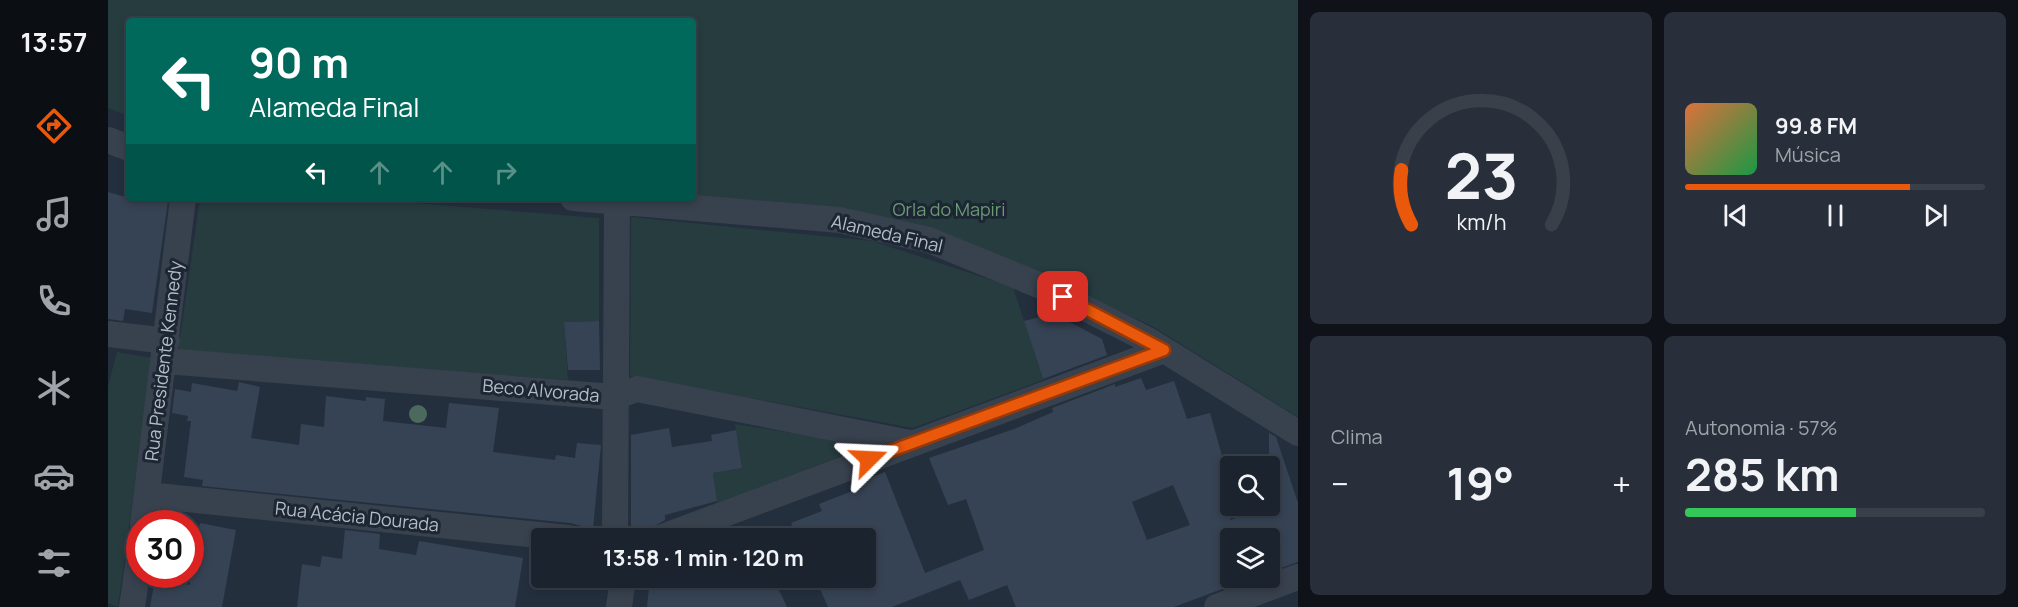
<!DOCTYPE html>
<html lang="pt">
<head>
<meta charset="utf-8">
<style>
  :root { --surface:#1b232e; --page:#282f3a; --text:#f1f3f6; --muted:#a0a4aa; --line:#39404a; --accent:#ea580c }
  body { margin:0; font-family:Manrope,sans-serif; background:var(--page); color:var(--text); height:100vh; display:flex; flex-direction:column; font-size:22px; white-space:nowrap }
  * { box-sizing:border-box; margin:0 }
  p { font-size:20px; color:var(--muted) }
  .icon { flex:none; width:33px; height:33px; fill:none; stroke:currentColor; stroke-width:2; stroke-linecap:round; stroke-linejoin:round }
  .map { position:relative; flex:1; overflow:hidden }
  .sheet { display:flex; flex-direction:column; gap:12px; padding:12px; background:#0f1319; width:720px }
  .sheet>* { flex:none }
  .banner { position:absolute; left:18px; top:18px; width:570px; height:183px; border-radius:6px; box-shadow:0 3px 9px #0003,0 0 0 2px var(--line); background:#00695c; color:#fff; overflow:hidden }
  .controls { position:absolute; left:1112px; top:456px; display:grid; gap:12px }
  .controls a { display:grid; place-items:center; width:60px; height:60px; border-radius:6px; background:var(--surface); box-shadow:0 3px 9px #0003,0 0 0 2px var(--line); font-size:30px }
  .speed { position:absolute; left:18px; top:510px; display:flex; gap:12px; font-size:30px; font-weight:700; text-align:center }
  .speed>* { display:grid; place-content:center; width:78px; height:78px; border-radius:50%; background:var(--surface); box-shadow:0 3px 9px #0003,0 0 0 2px var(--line); line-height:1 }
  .speed .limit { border:9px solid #d22; background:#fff; color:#111 }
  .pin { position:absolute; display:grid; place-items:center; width:51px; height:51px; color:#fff; margin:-26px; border-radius:12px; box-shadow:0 3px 9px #0006 }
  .me { position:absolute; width:66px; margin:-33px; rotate:69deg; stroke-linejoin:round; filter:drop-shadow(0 0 4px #0008) }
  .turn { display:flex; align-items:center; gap:21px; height:126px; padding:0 24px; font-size:27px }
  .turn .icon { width:78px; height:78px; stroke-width:2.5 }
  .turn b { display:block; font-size:42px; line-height:51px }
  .lanes { display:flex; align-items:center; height:57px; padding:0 24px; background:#0003; justify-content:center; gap:30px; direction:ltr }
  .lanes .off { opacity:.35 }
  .big { font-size:45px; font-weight:700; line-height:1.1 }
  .sheet .card { flex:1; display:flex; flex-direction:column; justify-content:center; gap:9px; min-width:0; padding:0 21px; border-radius:9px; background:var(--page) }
  .sheet .dial { align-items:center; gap:0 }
  .dial svg { height:156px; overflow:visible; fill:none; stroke:var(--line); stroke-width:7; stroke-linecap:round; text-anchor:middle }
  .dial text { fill:var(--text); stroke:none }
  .song { display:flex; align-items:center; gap:18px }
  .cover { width:72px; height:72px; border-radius:9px; background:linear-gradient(135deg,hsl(20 70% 55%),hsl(140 70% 35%)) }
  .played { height:6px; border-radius:3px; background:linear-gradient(90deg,var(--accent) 75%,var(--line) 75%) }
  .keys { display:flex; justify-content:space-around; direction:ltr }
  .heat { display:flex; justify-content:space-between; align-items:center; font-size:33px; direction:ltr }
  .charge { height:9px; border-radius:4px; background:linear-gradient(90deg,#34c759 57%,var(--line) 0) }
  .sheet .tiles { flex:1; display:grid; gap:12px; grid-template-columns:repeat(2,1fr) }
  .trip { position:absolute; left:423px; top:528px; width:345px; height:60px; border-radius:6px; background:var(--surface); box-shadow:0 3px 9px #0003,0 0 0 2px var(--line); font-weight:700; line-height:60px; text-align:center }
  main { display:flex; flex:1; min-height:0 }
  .dock { display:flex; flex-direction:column; width:108px; justify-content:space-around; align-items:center; background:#0b0e12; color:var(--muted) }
  .dock .icon { width:42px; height:42px }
  .dock .current { color:var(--accent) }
  .dock b { font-size:27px; color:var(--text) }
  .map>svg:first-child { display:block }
</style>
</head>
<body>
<main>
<nav class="dock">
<b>13:57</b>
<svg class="icon current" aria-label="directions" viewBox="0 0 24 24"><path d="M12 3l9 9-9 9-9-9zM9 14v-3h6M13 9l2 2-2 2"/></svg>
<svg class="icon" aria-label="music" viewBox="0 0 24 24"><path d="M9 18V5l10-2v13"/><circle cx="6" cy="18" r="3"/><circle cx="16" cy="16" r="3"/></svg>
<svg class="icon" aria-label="phone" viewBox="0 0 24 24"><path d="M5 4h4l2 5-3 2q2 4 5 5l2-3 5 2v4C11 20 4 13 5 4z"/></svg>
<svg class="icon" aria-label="climate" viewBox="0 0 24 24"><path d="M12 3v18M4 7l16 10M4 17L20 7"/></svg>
<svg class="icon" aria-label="car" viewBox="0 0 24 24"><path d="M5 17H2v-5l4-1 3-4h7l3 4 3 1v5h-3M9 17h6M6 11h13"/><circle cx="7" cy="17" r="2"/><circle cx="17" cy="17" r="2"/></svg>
<svg class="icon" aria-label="filters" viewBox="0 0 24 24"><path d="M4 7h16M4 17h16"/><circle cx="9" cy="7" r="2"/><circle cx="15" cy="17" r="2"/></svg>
</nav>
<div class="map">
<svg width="1190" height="607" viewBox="0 0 1190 607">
  <rect width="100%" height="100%" fill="#242f3e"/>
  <path fill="#263c3f" d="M0,0H1190V417L1044,326L822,227L737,208L585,196V21H21V116L0,108Z
    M92,198H244L491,218V321L456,322L460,380L70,352Z
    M523,217L764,241L905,287L935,380L805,428L522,376Z
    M9,352L44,358L10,607L0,603V386Z
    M627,424L762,445L609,503L605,473L634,468Z"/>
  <path fill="#364354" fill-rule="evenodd" d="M0,192L21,198L60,201L44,313L17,309L15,321L0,319Z
    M951,312L954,318L994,339L999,355L935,379L916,321Z
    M491,321L492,370H460L456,322Z
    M1033,378L1038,390L1066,381L1079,419L1102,413L1116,463L1122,461V520L1161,508V433L1168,437L1190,503V562L1161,572V538H1122V586L1066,607H908L899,585L861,600L852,580L784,607H720L707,578H758V538H690L683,523L714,511L711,504L744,491L741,486L777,472L817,573L876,550L858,499L840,505L821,458L906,429L945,412L944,408L1007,384V387ZM1065,485L1082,525L1039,540L1024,502Z
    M131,382L152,387L143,438L191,445L193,424L216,427L218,396L258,401V397L277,399L275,421L338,428L341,403L391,408L385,452L447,460L448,455L467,458L469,443L493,445L485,529L462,523L94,486L95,480L76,477L83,421H79L80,416L64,413L67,389L83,392L84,383L129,391Z
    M561,428L564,447L604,441L603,435L628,430L634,468L605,473L609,501L557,515V520L540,530L523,531V435Z
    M92,523L128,530L114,607H42L47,579L82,585V526L91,528Z
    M237,530L272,534L271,549L308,555L311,541L415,558L407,607H189L194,564L212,567L214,556L234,559Z
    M542,578H665L679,607H539Z"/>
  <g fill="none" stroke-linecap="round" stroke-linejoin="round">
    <path stroke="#38414e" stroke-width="26" d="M0,140L21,148
      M465,198L732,220L821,240L933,286L1040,340L1190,433
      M0,334L59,341
      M57,361L506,397L529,389L802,443
      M39,495L460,538
      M35,524L75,198
      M507,538L509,201
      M552,538L1056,350
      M24,607L32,551
      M511,607L515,578
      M1109,607L1190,577"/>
  </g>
  <g fill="#4b6a5d">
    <circle cx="938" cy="312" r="9"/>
    <circle cx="310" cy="414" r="9"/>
  </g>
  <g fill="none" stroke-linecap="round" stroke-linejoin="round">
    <defs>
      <path id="route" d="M761,459L1056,350L955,297"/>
    </defs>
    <use href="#route" stroke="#983908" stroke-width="15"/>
    <use href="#route" stroke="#ea580c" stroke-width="10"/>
  </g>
  <g text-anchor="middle" stroke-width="6" stroke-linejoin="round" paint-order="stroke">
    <g font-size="18" fill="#6b9a76" stroke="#1d2633">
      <text x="841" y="216">Orla do Mapiri</text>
    </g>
    <g font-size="18" fill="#b4bcc9" stroke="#1d2633">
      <text transform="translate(779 234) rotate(13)" y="6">Alameda Final</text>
      <text transform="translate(56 361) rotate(-83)" y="6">Rua Presidente Kennedy</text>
      <text transform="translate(433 391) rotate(5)" y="6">Beco Alvorada</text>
      <text transform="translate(249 517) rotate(6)" y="6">Rua Acácia Dourada</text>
    </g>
  </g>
</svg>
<div class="controls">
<a><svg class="icon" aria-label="search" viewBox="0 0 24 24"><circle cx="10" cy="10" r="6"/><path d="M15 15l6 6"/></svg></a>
<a><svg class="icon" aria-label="layers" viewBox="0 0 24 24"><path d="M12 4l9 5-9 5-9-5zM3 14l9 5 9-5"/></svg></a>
</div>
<div class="speed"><div class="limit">30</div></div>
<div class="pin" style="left:955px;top:297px;background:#d93025"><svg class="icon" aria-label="arrive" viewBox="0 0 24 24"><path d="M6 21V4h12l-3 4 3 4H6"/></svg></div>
<svg class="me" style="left:761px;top:459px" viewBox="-20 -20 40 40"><path d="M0-17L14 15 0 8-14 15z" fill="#ea580c" stroke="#fff" stroke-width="4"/></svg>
<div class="trip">13:58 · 1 min · 120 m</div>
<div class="banner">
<div class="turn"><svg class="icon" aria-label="left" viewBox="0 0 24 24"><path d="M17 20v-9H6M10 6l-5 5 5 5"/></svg><div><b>90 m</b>Alameda Final</div></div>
<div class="lanes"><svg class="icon" aria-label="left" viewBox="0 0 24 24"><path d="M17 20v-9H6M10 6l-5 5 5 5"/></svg><svg class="icon off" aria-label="ahead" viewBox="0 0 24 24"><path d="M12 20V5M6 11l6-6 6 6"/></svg><svg class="icon off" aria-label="ahead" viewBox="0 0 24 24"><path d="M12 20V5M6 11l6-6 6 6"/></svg><svg class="icon off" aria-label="right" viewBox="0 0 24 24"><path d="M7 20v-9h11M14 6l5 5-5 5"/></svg></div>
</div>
</div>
<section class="sheet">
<div class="tiles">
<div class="card dial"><svg viewBox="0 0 100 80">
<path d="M14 69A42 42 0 1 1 86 69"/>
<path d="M14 69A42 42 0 0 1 9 41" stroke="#ea580c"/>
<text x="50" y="56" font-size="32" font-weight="700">23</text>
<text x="50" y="72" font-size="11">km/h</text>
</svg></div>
<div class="card">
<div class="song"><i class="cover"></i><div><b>99.8 FM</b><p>Música</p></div></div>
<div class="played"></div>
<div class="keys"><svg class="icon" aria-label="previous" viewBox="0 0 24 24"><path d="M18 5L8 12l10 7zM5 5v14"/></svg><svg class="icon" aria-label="pause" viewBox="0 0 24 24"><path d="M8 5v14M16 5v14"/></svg><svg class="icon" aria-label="next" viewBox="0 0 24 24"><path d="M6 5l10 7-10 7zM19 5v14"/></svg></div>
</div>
<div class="card"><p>Clima</p>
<div class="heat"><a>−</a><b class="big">19°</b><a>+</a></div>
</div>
<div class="card"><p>Autonomia · 57%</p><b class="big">285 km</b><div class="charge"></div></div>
</div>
</section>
</main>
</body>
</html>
